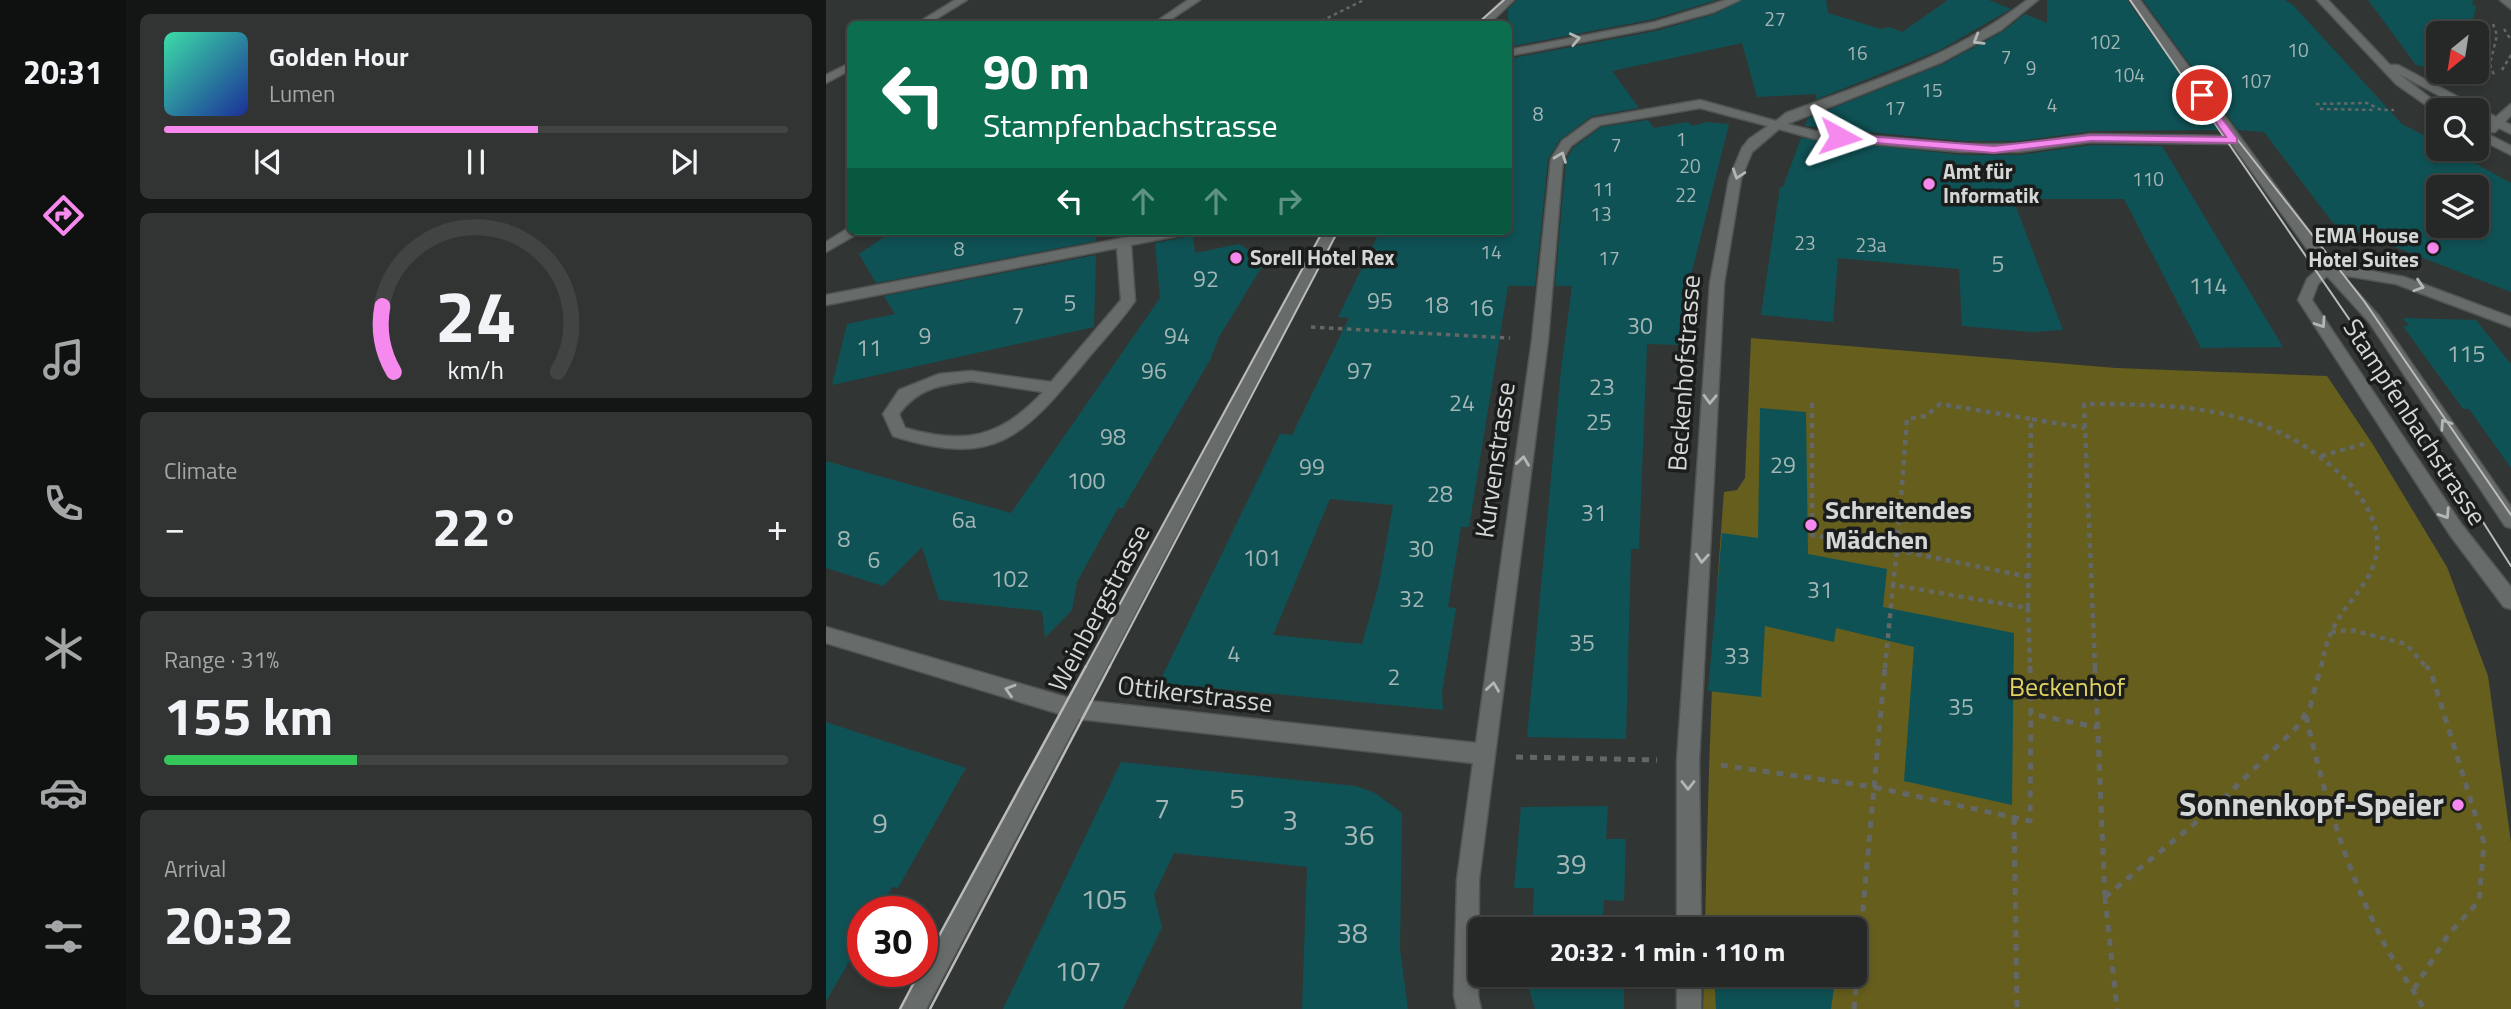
<!DOCTYPE html>
<html lang="en">
<head>
<meta charset="utf-8">
<style>
  :root { --surface:#252827; --page:#313433; --text:#f1f3f6; --muted:#a3a6a7; --line:#424444; --accent:#f689ee }
  body { margin:0; font-family:"Titillium Web",sans-serif; background:var(--page); color:var(--text); height:100vh; display:flex; flex-direction:column; font-size:26px; white-space:nowrap }
  * { box-sizing:border-box; margin:0 }
  p { font-size:23px; color:var(--muted) }
  .icon { flex:none; width:38px; height:38px; fill:none; stroke:currentColor; stroke-width:2; stroke-linecap:round; stroke-linejoin:round }
  .map { position:relative; flex:1; overflow:hidden }
  .sheet { display:flex; flex-direction:column; gap:14px; padding:14px; background:#141615; width:700px }
  .sheet>* { flex:none }
  .guide { position:absolute; left:21px; top:21px; width:665px; height:214px; border-radius:10px; box-shadow:0 4px 10px #0003,0 0 0 2px var(--line); background:#0b6e4f; color:#fff; overflow:hidden }
  .needle { width:46px; rotate:210deg }
  .controls { position:absolute; left:1600px; top:21px; display:grid; gap:14px }
  .controls a { display:grid; place-items:center; width:63px; height:63px; border-radius:10px; background:var(--surface); box-shadow:0 4px 10px #0003,0 0 0 2px var(--line); font-size:35px }
  .speed { position:absolute; left:21px; top:896px; display:flex; gap:14px; font-size:35px; font-weight:700; text-align:center }
  .speed>* { display:grid; place-content:center; width:91px; height:91px; border-radius:50%; background:var(--surface); box-shadow:0 4px 10px #0003,0 0 0 2px var(--line); line-height:1 }
  .speed .limit { border:10px solid #d22; background:#fff; color:#111 }
  .pin { position:absolute; display:grid; place-items:center; width:60px; height:60px; color:#fff; margin:-30px; border:4px solid #fff; border-radius:50%; box-shadow:0 2px 7px #0007 }
  .me { position:absolute; width:77px; margin:-38px; rotate:95deg; stroke-linejoin:round; filter:drop-shadow(0 0 5px #0008) }
  .turn { display:flex; align-items:center; gap:24px; height:147px; padding:0 21px; font-size:32px }
  .turn .icon { width:91px; height:91px; stroke-width:2.5 }
  .turn b { display:block; font-size:49px; line-height:60px }
  .lanes { display:flex; align-items:center; height:66px; padding:0 21px; background:#0003; justify-content:center; gap:35px; direction:ltr }
  .lanes .off { opacity:.35 }
  .big { font-size:52px; font-weight:700; line-height:1.1 }
  .sheet .tile { flex:1; display:flex; flex-direction:column; justify-content:center; gap:10px; min-width:0; padding:0 24px; border-radius:10px; background:var(--page) }
  .sheet .dial { align-items:center; gap:0 }
  .dial svg { height:182px; overflow:visible; fill:none; stroke:var(--line); stroke-width:7; stroke-linecap:round; text-anchor:middle }
  .dial text { fill:var(--text); stroke:none }
  .song { display:flex; align-items:center; gap:21px }
  .cover { width:84px; height:84px; border-radius:10px; background:linear-gradient(135deg,hsl(160 70% 55%),hsl(230 70% 35%)) }
  .played { height:7px; border-radius:4px; background:linear-gradient(90deg,var(--accent) 60%,var(--line) 60%) }
  .keys { display:flex; justify-content:space-around; direction:ltr }
  .heat { display:flex; justify-content:space-between; align-items:center; font-size:38px; direction:ltr }
  .charge { height:10px; border-radius:5px; background:linear-gradient(90deg,#34c759 31%,var(--line) 0) }
  .trip { position:absolute; left:642px; top:917px; width:399px; height:70px; border-radius:10px; background:var(--surface); box-shadow:0 4px 10px #0003,0 0 0 2px var(--line); font-weight:700; line-height:70px; text-align:center }
  main { display:flex; flex:1; min-height:0 }
  .dock { display:flex; flex-direction:column; width:126px; justify-content:space-around; align-items:center; background:#0f1010; color:var(--muted) }
  .dock .icon { width:49px; height:49px }
  .dock .current { color:var(--accent) }
  .dock b { font-size:32px; color:var(--text) }
  .map>svg:first-child { display:block }
</style>
</head>
<body>
<main>
<nav class="dock">
<b>20:31</b>
<svg class="icon current" aria-label="directions" viewBox="0 0 24 24"><path d="M12 3l9 9-9 9-9-9zM9 14v-3h6M13 9l2 2-2 2"/></svg>
<svg class="icon" aria-label="music" viewBox="0 0 24 24"><path d="M9 18V5l10-2v13"/><circle cx="6" cy="18" r="3"/><circle cx="16" cy="16" r="3"/></svg>
<svg class="icon" aria-label="phone" viewBox="0 0 24 24"><path d="M5 4h4l2 5-3 2q2 4 5 5l2-3 5 2v4C11 20 4 13 5 4z"/></svg>
<svg class="icon" aria-label="climate" viewBox="0 0 24 24"><path d="M12 3v18M4 7l16 10M4 17L20 7"/></svg>
<svg class="icon" aria-label="car" viewBox="0 0 24 24"><path d="M5 17H2v-5l4-1 3-4h7l3 4 3 1v5h-3M9 17h6M6 11h13"/><circle cx="7" cy="17" r="2"/><circle cx="17" cy="17" r="2"/></svg>
<svg class="icon" aria-label="filters" viewBox="0 0 24 24"><path d="M4 7h16M4 17h16"/><circle cx="9" cy="7" r="2"/><circle cx="15" cy="17" r="2"/></svg>
</nav>
<section class="sheet">
<div class="tile">
<div class="song"><i class="cover"></i><div><b>Golden Hour</b><p>Lumen</p></div></div>
<div class="played"></div>
<div class="keys"><svg class="icon" aria-label="previous" viewBox="0 0 24 24"><path d="M18 5L8 12l10 7zM5 5v14"/></svg><svg class="icon" aria-label="pause" viewBox="0 0 24 24"><path d="M8 5v14M16 5v14"/></svg><svg class="icon" aria-label="next" viewBox="0 0 24 24"><path d="M6 5l10 7-10 7zM19 5v14"/></svg></div>
</div>
<div class="tile dial"><svg viewBox="0 0 100 80">
<path d="M14 69A42 42 0 1 1 86 69"/>
<path d="M14 69A42 42 0 0 1 9 40" stroke="#f689ee"/>
<text x="50" y="56" font-size="32" font-weight="700">24</text>
<text x="50" y="72" font-size="11">km/h</text>
</svg></div>
<div class="tile"><p>Climate</p>
<div class="heat"><a>−</a><b class="big">22°</b><a>+</a></div>
</div>
<div class="tile"><p>Range · 31%</p><b class="big">155 km</b><div class="charge"></div></div>
<div class="tile"><p>Arrival</p><b class="big">20:32</b></div>
</section>
<div class="map">
<svg width="1685" height="1009" viewBox="0 0 1685 1009">
  <rect width="100%" height="100%" fill="#313634"/>
  <path fill="#665e1d" d="M925,338L1290,368L1501,376L1546,443L1621,567L1662,676L1685,842V1009H877L878,975H1029V929H879C882,783 886,637 898,492L911,490L919,478Z"/>
  <path fill="#0f5255" fill-rule="evenodd" d="M691,0H891L828,19L682,47V9Z
    M916,0H1000L1002,13L1055,29L1063,27L1076,32L1122,0H1163L1185,9L1114,50L989,100L991,94L931,97L916,43L786,71L813,108L766,116L734,140L722,159L709,286H682L643,527H635L622,607L630,608L616,692L617,710L333,683L454,434L466,435L523,318L512,317L554,231H682V59L830,31L889,14ZM504,499L567,505L553,584L536,644L447,635Z
    M1221,0H1301L1394,130L1265,131L1193,141H1136L979,126L982,118L1117,64L1176,32L1199,14L1221,23Z
    M1317,0H1459L1467,5L1576,124L1597,135L1623,161L1632,154L1685,183V292L1507,223L1438,132L1412,130ZM1612,187H1650V226H1612Z
    M1542,0H1647L1646,5L1650,6L1646,26L1655,28L1650,46V33H1612V70L1590,65Z
    M822,120L828,128L861,122L867,126L880,122L903,124L856,311L853,345L821,344L813,549H805L800,739L701,737L735,370L746,286H729L740,160L747,148L775,127Z
    M975,138L1136,155H1193L1265,145L1336,146L1457,347L1375,348L1298,199H1187L1237,330L1205,332L1136,326L1133,269L1012,258L1007,322L935,315L954,187H957Z
    M67,231H270V241L50,283L33,254Z
    M366,231L369,253L413,244L440,260L393,337L384,360L297,508H292L251,582L246,610L219,638L216,611L113,600L96,547L57,586L0,568V461L185,513L334,298L329,243L356,238Z
    M270,255L268,327L6,385L21,324L69,314L58,296Z
    M1577,318L1650,320L1685,364V468L1643,409H1637L1577,326H1583Z
    M934,408L980,412L982,554L1061,569L1057,607L1188,633L1186,805L1078,781L1088,647L1010,628L1008,642L939,626L935,697L882,691L896,533L932,538Z
    M0,722L140,768L72,888L66,887L52,912H37V938L0,1001Z
    M295,762L530,786L549,793L576,813L574,949L582,1009H476L481,867L348,853L328,895L336,927L297,1009H177Z
    M782,806L780,839H800L798,901L778,900L776,929H706L708,888H688L695,807Z
    M702,975H798V1009H709L702,986Z
    M888,975H1010L1005,1009H890Z"/>
  <g fill="none" stroke-linecap="round" stroke-linejoin="round">
    <defs>
      <path id="minor" d="M129,0H141L102,24H90Z
        M362,0H374L338,24H327Z
        M677,0H688L663,24H652Z
        M900,0H914L888,12L829,28L682,56V50L829,22Z
        M1201,0H1212L1175,30L1116,62L961,124L989,131L1136,144H1193L1265,134L1401,136L1304,0H1314L1507,264L1578,277L1685,317V327L1570,284L1516,275L1553,316L1685,507V528L1679,526L1543,322L1501,276L1492,284L1486,300L1636,525L1685,587V609L1678,607L1624,535L1472,300L1481,279L1494,267L1406,144L1265,142L1193,152H1136L989,139L953,129L926,152L915,179L898,283L873,761L875,929H851V761L884,283L903,179L916,148L923,139L942,126L874,108L774,125L745,146L737,159L722,340L653,880L652,996L655,1009H631L628,996L631,880L647,763L253,719L100,1009H75L234,714L0,643V627L243,698L497,231H511L263,701L650,743L706,340L725,159L736,141L766,119L874,100L950,121L960,113C1044,82 1129,56 1201,0Z
        M1491,0H1502L1564,65H1572L1670,117L1685,104V115L1679,122L1685,125V134L1673,128L1669,132H1661L1659,129L1664,123L1650,116V110H1640L1573,74L1620,110L1610,112L1570,84Z
        M1674,0H1685V9Z
        M24,63V70L0,83V75Z
        M1650,128L1685,146V155L1650,137Z
        M24,227V231H33L31,234L0,252V242Z
        M334,231H362L355,235L305,245L309,301C294,323 275,342 258,363C196,438 169,468 67,436L57,414L73,390L113,374L145,371L225,382L295,300L291,248L0,305V295ZM145,381L217,392C174,438 139,445 79,428L73,414C92,388 114,385 145,381Z
        M851,975H875V1009H851Z"/>
    </defs>
    <use href="#minor" stroke="#515553" stroke-width="3"/>
    <path stroke="#636866" stroke-width="2.5" stroke-dasharray="3.5 3.5" stroke-linecap="butt" d="M489,24L538,0
      M1667,24L1671,35L1664,64L1668,75
      M1678,29L1685,40
      M1676,70L1685,55
      M1490,104L1541,103L1555,110H1568
      M1494,109L1550,110"/>
    <path stroke="#636866" stroke-width="3.5" stroke-dasharray="4.5 4.5" stroke-linecap="butt" d="M485,327L684,338"/>
    <path stroke="#636866" stroke-width="4.5" stroke-dasharray="5 5" stroke-linecap="butt" d="M986,403V535L1071,550L1067,585
      M1495,456L1541,443
      M1203,577L1071,550L1081,419L1100,416L1114,404L1205,419
      M1202,608L1205,419L1259,428
      M1505,632L1525,630L1580,644L1601,668
      M1059,668L1067,585L1202,608L1204,668
      M1269,668L1258,404C1358,404 1450,406 1523,483C1539,501 1554,525 1551,550C1548,580 1524,598 1510,623C1502,636 1498,652 1495,668"/>
    <path stroke="#636866" stroke-width="5" stroke-dasharray="7 7" stroke-linecap="butt" d="M1204,666L1205,714L1270,727
      M1269,666L1279,897
      M1480,716C1498,794 1521,873 1559,945C1571,967 1586,987 1598,1009
      M690,757L831,760
      M895,765L1048,787L1059,666
      M1188,818L1191,1009
      M1279,897L1291,1009
      M1279,897L1390,806L1470,728L1484,707L1495,666
      M1588,989L1622,935L1653,901L1658,843L1605,672L1600,666
      M1028,1009L1048,787L1204,821L1205,714"/>
    <use href="#minor" fill="#676b69" fill-rule="evenodd"/>
    <path stroke="#b9bcba" stroke-width="2" d="M1304,0L1589,415L1685,566
      M651,24L678,0
      M1411,139L1538,301L1685,515
      M259,668L497,231
      M283,668L512,231"/>
    <path stroke="#b9bcba" stroke-width="2.5" d="M96,967L260,666
      M74,1009L94,971
      M104,1009L284,666"/>
  </g>
  <defs><path id="oneway-chevron" d="M-2-3.5L2.5 0L-2 3.5" fill="none" stroke-width="1.6" stroke-linecap="round" stroke-linejoin="round" transform="scale(1.75)"/></defs>
  <g stroke="#b3b7b5">
    <use href="#oneway-chevron" transform="translate(749 39) rotate(-12)"/>
    <use href="#oneway-chevron" transform="translate(1152 40) rotate(149)"/>
    <use href="#oneway-chevron" transform="translate(735 157) rotate(-69)"/>
    <use href="#oneway-chevron" transform="translate(912 174) rotate(108)"/>
    <use href="#oneway-chevron" transform="translate(1593 286) rotate(18)"/>
    <use href="#oneway-chevron" transform="translate(1495 323) rotate(56)"/>
    <use href="#oneway-chevron" transform="translate(884 399) rotate(92)"/>
    <use href="#oneway-chevron" transform="translate(1619 424) rotate(-124)"/>
    <use href="#oneway-chevron" transform="translate(697 461) rotate(-82)"/>
    <use href="#oneway-chevron" transform="translate(1619 514) rotate(57)"/>
    <use href="#oneway-chevron" transform="translate(876 558) rotate(94)"/>
    <use href="#oneway-chevron" transform="translate(667 687) rotate(-82)"/>
    <use href="#oneway-chevron" transform="translate(184 690) rotate(-163)"/>
    <use href="#oneway-chevron" transform="translate(862 785) rotate(90)"/>
  </g>
  <path fill="#f689ee" stroke="#a0599b" stroke-width="2" d="M1376,92L1411,138V143L1265,141L1168,153L1014,140L1008,137L1014,134L1168,146L1265,135L1400,137L1371,95Z"/>
  <g fill="#f689ee" stroke="#1b1d1c" stroke-width="2.5">
    <circle cx="1103" cy="184" r="7"/>
    <circle cx="1607" cy="248" r="7"/>
    <circle cx="410" cy="258" r="7"/>
    <circle cx="985" cy="525" r="7"/>
    <circle cx="1632" cy="805" r="7"/>
  </g>
  <g text-anchor="middle" stroke-width="7" stroke-linejoin="round" paint-order="stroke">
    <g font-size="19" fill="#a3b6b5">
      <text x="949" y="26">27</text>
      <text x="1279" y="49">102</text>
      <text x="1472" y="57">10</text>
      <text x="1031" y="60">16</text>
      <text x="1180" y="64">7</text>
      <text x="1205" y="75">9</text>
      <text x="1303" y="82">104</text>
      <text x="1430" y="88">107</text>
      <text x="1106" y="97">15</text>
      <text x="1226" y="112">4</text>
      <text x="1069" y="115">17</text>
      <text x="712" y="121">8</text>
      <text x="855" y="146">1</text>
      <text x="790" y="152">7</text>
      <text x="864" y="173">20</text>
      <text x="1322" y="186">110</text>
      <text x="777" y="196">11</text>
      <text x="860" y="202">22</text>
      <text x="775" y="221">13</text>
      <text x="979" y="250">23</text>
      <text x="1045" y="252">23a</text>
      <text x="133" y="256">8</text>
      <text x="665" y="259">14</text>
      <text x="783" y="265">17</text>
    </g>
    <g font-size="21" font-weight="bold" fill="#d4d7d5" stroke="#1b1d1c" text-anchor="start">
      <text x="1117" y="179">Amt für<tspan x="1117" dy="24">Informatik</tspan></text>
      <text x="1593" y="243" text-anchor="end">EMA House<tspan x="1593" dy="24">Hotel Suites</tspan></text>
      <text x="424" y="265">Sorell Hotel Rex</text>
    </g>
    <g font-size="23" fill="#a3b6b5">
      <text x="1172" y="272">5</text>
      <text x="380" y="287">92</text>
      <text x="1382" y="294">114</text>
      <text x="554" y="309">95</text>
      <text x="244" y="311">5</text>
      <text x="610" y="313">18</text>
      <text x="655" y="316">16</text>
      <text x="192" y="324">7</text>
      <text x="814" y="334">30</text>
      <text x="99" y="344">9</text>
      <text x="351" y="344">94</text>
      <text x="43" y="356">11</text>
      <text x="1640" y="362">115</text>
      <text x="328" y="379">96</text>
      <text x="534" y="379">97</text>
      <text x="776" y="395">23</text>
      <text x="636" y="411">24</text>
      <text x="773" y="430">25</text>
      <text x="287" y="445">98</text>
      <text x="957" y="473">29</text>
      <text x="486" y="475">99</text>
      <text x="260" y="489">100</text>
      <text x="614" y="502">28</text>
      <text x="768" y="521">31</text>
      <text x="138" y="528">6a</text>
      <text x="18" y="547">8</text>
      <text x="595" y="557">30</text>
      <text x="436" y="566">101</text>
      <text x="48" y="568">6</text>
      <text x="184" y="587">102</text>
      <text x="994" y="598">31</text>
      <text x="586" y="607">32</text>
      <text x="756" y="651">35</text>
      <text x="408" y="662">4</text>
      <text x="911" y="664">33</text>
      <text x="568" y="685">2</text>
      <text x="1135" y="715">35</text>
    </g>
    <g font-size="26" fill="#d4d7d5" stroke="#1b1d1c">
      <text transform="translate(858 373) rotate(-86)" y="9">Beckenhofstrasse</text>
      <text transform="translate(1589 422) rotate(57)" y="9">Stampfenbachstrasse</text>
      <text transform="translate(669 460) rotate(-82)" y="9">Kurvenstrasse</text>
      <text transform="translate(273 608) rotate(-62)" y="9">Weinbergstrasse</text>
      <text transform="translate(369 694) rotate(7)" y="9">Ottikerstrasse</text>
    </g>
    <g font-size="26" font-weight="bold" fill="#d4d7d5" stroke="#1b1d1c" text-anchor="start">
      <text x="999" y="519">Schreitendes<tspan x="999" dy="30">Mädchen</tspan></text>
    </g>
    <g font-size="26" fill="#e1d362" stroke="#1b1d1c">
      <text x="1241" y="696">Beckenhof</text>
    </g>
    <g font-size="28" fill="#a3b6b5">
      <text x="411" y="808">5</text>
      <text x="336" y="818">7</text>
      <text x="464" y="830">3</text>
      <text x="54" y="833">9</text>
      <text x="533" y="845">36</text>
      <text x="745" y="874">39</text>
      <text x="278" y="909">105</text>
      <text x="526" y="943">38</text>
      <text x="252" y="981">107</text>
    </g>
    <g font-size="32" font-weight="bold" fill="#d4d7d5" stroke="#1b1d1c" text-anchor="end">
      <text x="1618" y="816">Sonnenkopf-Speier</text>
    </g>
  </g>
</svg>
<div class="controls">
<a><svg class="needle" viewBox="-14 -14 28 28"><path d="M0-13l5 13h-10z" fill="#e53935"/><path d="M0 13l5-13h-10z" fill="#a3a6a7"/></svg></a>
<a><svg class="icon" aria-label="search" viewBox="0 0 24 24"><circle cx="10" cy="10" r="6"/><path d="M15 15l6 6"/></svg></a>
<a><svg class="icon" aria-label="layers" viewBox="0 0 24 24"><path d="M12 4l9 5-9 5-9-5zM3 14l9 5 9-5"/></svg></a>
</div>
<div class="speed"><div class="limit">30</div></div>
<div class="pin" style="left:1376px;top:95px;background:#d93025"><svg class="icon" aria-label="arrive" viewBox="0 0 24 24"><path d="M6 21V4h12l-3 4 3 4H6"/></svg></div>
<svg class="me" style="left:1014px;top:137px" viewBox="-20 -20 40 40"><path d="M0-17L14 15 0 8-14 15z" fill="#f689ee" stroke="#fff" stroke-width="4"/></svg>
<div class="trip">20:32 · 1 min · 110 m</div>
<div class="guide">
<div class="turn"><svg class="icon" aria-label="left" viewBox="0 0 24 24"><path d="M17 20v-9H6M10 6l-5 5 5 5"/></svg><div><b>90 m</b>Stampfenbachstrasse</div></div>
<div class="lanes"><svg class="icon" aria-label="left" viewBox="0 0 24 24"><path d="M17 20v-9H6M10 6l-5 5 5 5"/></svg><svg class="icon off" aria-label="ahead" viewBox="0 0 24 24"><path d="M12 20V5M6 11l6-6 6 6"/></svg><svg class="icon off" aria-label="ahead" viewBox="0 0 24 24"><path d="M12 20V5M6 11l6-6 6 6"/></svg><svg class="icon off" aria-label="right" viewBox="0 0 24 24"><path d="M7 20v-9h11M14 6l5 5-5 5"/></svg></div>
</div>
</div>
</main>
</body>
</html>
